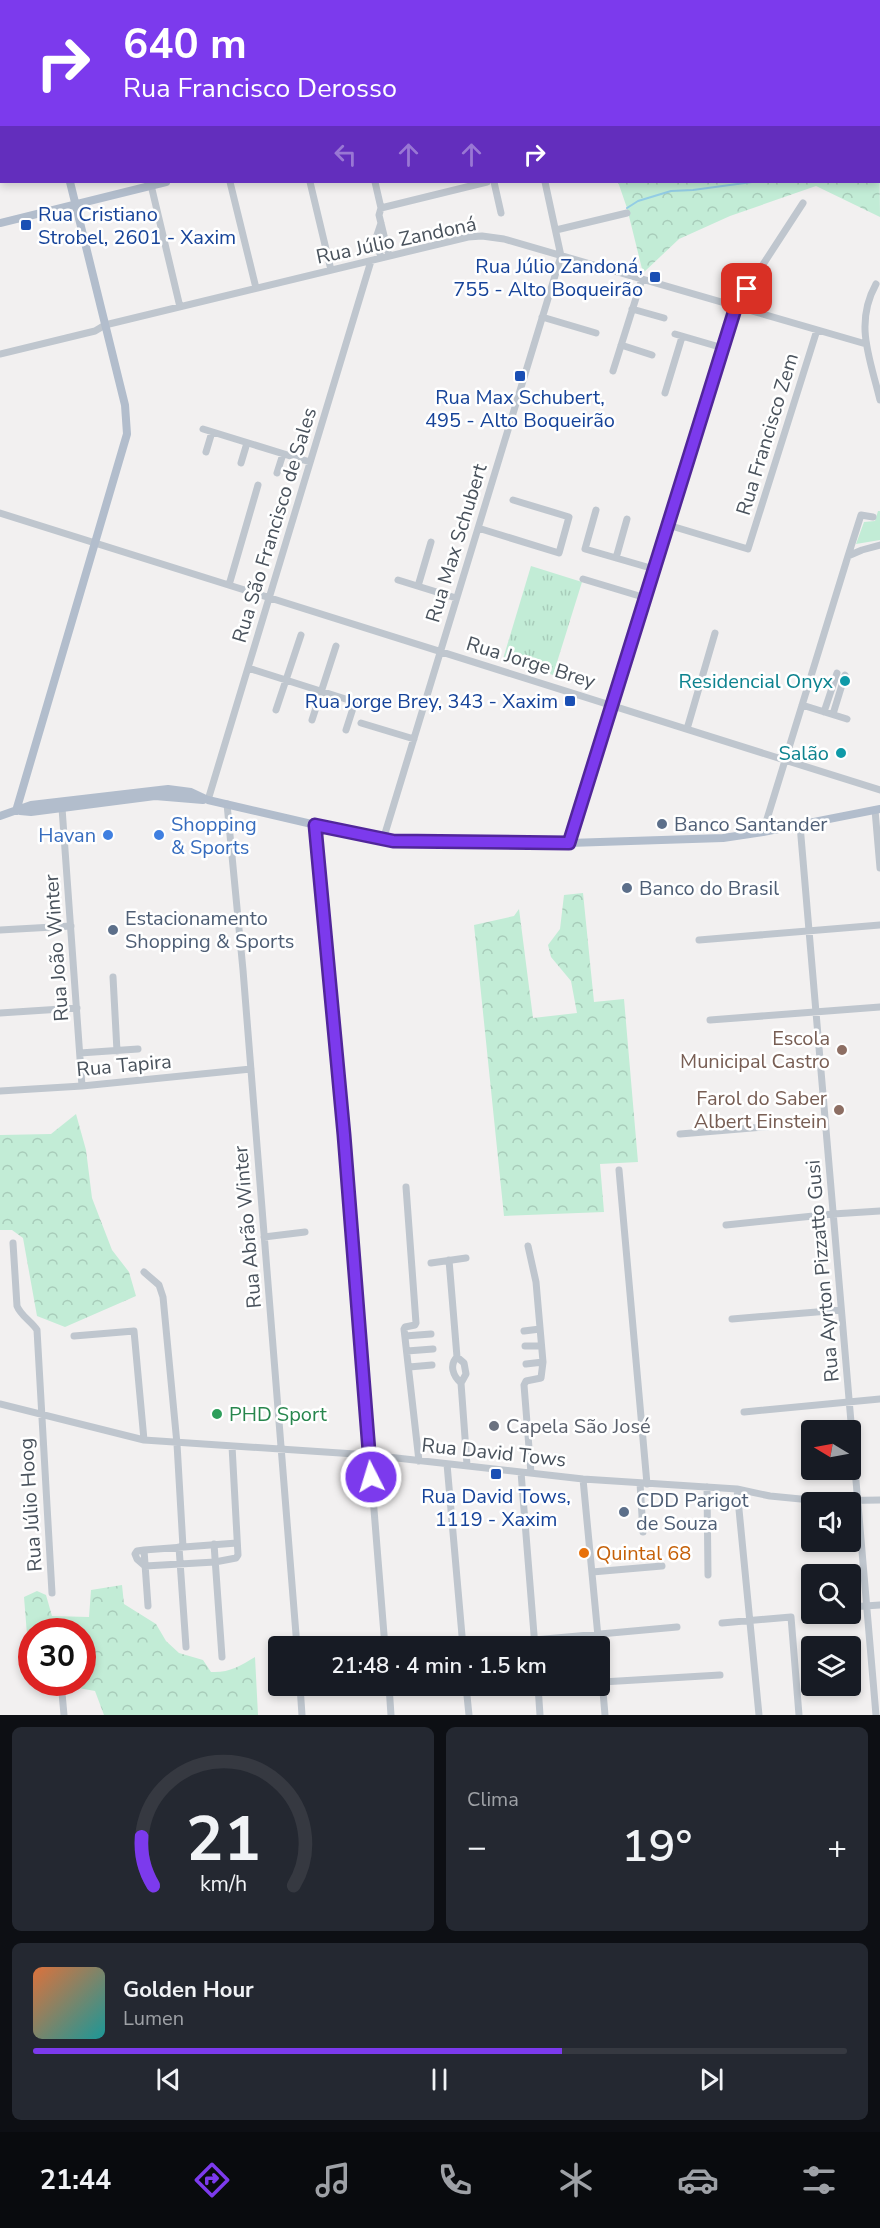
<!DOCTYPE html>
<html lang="pt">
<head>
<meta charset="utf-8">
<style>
  :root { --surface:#171b24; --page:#242831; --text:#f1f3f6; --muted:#9ea1a6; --line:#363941; --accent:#7c3aed }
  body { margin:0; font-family:"Nunito Sans",sans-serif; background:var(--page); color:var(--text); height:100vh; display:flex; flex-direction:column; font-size:22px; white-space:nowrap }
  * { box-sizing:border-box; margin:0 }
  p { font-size:20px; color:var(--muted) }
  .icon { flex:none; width:33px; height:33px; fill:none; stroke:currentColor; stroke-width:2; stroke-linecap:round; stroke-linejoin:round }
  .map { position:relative; height:1715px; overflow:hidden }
  .drawer { display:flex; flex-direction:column; gap:12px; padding:12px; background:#0d0f14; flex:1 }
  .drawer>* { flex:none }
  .banner { position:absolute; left:0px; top:0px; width:880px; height:183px; box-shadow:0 3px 9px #0003; background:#7c3aed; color:#fff; overflow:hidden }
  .needle { width:39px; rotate:280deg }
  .tools { position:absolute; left:801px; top:1420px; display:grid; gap:12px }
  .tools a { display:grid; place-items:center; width:60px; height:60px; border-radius:6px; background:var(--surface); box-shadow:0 3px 9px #0003; font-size:30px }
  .speed { position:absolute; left:18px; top:1618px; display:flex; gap:12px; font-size:30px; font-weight:700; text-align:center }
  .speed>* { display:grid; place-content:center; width:78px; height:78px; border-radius:50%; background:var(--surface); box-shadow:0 3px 9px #0003; line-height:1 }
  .speed .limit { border:9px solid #d22; background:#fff; color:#111 }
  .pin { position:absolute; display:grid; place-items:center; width:51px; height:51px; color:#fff; margin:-26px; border-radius:12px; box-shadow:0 3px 9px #0006 }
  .me { position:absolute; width:66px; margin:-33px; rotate:355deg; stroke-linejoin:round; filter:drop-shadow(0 0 4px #0008) }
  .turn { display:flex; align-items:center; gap:21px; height:126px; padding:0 24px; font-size:27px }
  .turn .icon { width:78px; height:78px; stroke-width:2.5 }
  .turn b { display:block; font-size:42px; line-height:51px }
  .lanes { display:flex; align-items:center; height:57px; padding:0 24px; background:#0003; justify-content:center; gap:30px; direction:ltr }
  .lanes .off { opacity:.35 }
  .big { font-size:45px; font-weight:600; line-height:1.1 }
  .drawer .tile { flex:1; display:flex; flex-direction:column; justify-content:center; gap:9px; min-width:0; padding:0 21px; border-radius:9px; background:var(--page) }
  .drawer .dial { align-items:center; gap:0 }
  .dial svg { height:156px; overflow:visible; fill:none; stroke:var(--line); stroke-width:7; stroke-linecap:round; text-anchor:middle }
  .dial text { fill:var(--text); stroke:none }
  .song { display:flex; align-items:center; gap:18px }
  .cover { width:72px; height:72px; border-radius:9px; background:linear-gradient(135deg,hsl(20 70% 55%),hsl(180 70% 35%)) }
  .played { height:6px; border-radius:3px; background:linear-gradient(90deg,var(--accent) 65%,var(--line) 65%) }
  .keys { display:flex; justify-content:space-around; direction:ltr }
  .heat { display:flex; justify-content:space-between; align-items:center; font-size:33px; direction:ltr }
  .drawer .tiles { flex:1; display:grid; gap:12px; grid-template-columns:1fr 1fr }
  .tile:last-child { grid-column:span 2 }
  .trip { position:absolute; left:268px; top:1636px; width:342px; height:60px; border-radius:6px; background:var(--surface); box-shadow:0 3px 9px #0003; font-weight:600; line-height:60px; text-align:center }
  .dock { display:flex; height:96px; justify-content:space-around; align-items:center; background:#090b0e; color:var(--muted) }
  .dock .icon { width:42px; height:42px }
  .dock .current { color:var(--accent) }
  .dock b { font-size:27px; color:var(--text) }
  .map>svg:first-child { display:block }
</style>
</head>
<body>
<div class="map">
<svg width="880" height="1715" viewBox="0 0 880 1715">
  <defs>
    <pattern id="grass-tufts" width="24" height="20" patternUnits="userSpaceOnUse" patternTransform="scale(1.5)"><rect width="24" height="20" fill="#c2ecd6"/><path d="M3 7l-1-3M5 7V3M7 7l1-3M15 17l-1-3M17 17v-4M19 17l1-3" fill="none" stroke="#a8ccba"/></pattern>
    <pattern id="forest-crowns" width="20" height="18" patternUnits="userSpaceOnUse" patternTransform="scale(1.5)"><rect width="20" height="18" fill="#c2ecd6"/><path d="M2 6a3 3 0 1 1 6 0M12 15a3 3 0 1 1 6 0" fill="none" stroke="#a8ccba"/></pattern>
  </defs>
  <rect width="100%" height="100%" fill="#f2f0f0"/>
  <path fill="url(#grass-tufts)" d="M531,566L582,582L553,675L503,659Z"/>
  <path fill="url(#forest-crowns)" d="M879,123L880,217L816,186L730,216L679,239L643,273L627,208L618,182H879Z
    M583,893L594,1002L624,999L638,1162L600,1164L604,1212L504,1216L474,925L514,916L519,909L533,1018L577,1013L571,981L551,957L548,945L560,929L564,895Z
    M76,1114L86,1150L92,1198L112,1250L129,1272L136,1296L65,1327L37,1316L23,1238L12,1230H0V1135L51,1134Z
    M122,1585L124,1604L156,1624L166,1641L179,1653L203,1660L211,1672C229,1673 240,1666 255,1657L258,1715H104L95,1691L51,1683H82V1632H32L31,1661L28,1647L24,1597L37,1591L46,1595L52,1616L89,1617L91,1590Z"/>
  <path fill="#c2ecd6" d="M878,511H880V540L856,544L864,522L875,521Z"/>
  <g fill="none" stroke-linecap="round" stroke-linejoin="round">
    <path stroke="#93cde5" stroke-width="2" d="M879,146H880
      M627,208L638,201L671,191L693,190L752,182"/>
    <path stroke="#bfc6ce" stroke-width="7" d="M181,0L182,2
      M333,0L334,2
      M414,0V2
      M496,0L497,2
      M607,0L608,2
      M230,182L256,288
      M310,182L331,270
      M375,182L381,208L379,215L389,256
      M494,182L501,213
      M151,185L180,307
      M381,208L487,182
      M381,223L376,238L381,258
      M556,230L627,213
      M876,284C854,324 870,358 880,400
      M632,309L664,318
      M542,317L596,333
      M675,334L723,348
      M621,345L652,355
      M0,354L95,331L105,325L468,237L482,236L504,239L866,344
      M613,371L642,279
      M665,393L682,337
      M203,429L310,462
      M206,452L212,432
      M241,463L247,443
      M277,473L283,454
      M596,510L585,549L654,569
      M0,513L880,790
      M668,525L748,549L817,330
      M478,528L559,553L569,517L513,500
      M848,556L861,515L873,517
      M616,558L627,519
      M583,579L646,598
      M398,580L456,598
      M229,585L258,485
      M418,586L431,542
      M248,668L355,702L346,730
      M802,705L847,719
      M276,710L301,635
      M824,712L837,673
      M833,714L845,675
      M312,720L336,646
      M361,723L414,739
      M687,729L715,633
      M208,800L371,261
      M227,804L243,970L297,1647
      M62,808L82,1086
      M875,810L880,868
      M315,825L344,1135L385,1647
      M800,825L876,1715
      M763,832L848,556L862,550L880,545
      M383,840L561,256L545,182
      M569,843L736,306L803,203
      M0,930L71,926
      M699,940L880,925
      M113,977L117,1051
      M0,1013L77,1008
      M710,1020L880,1007
      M80,1053L138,1049
      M0,1091L82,1086L251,1069
      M680,1134L825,1122
      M619,1170L647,1484
      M406,1187L416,1323L415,1325L405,1327L404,1329L419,1461
      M726,1225L833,1214L880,1211
      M264,1237L305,1232
      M13,1243L17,1306C21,1316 31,1321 37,1330L52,1593
      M528,1246L536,1282L543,1362L541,1378L526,1381L524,1385L531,1473
      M449,1260L457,1357
      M431,1263L466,1258
      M144,1272L159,1285L163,1297L177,1444L183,1547
      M732,1319L841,1310
      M524,1331L540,1329
      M74,1336L134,1331L144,1440
      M405,1336L431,1334
      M525,1346H541
      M407,1351L433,1349
      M457,1357L464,1363L466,1374L461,1383C453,1376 449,1365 457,1357Z
      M526,1364L543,1362
      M409,1367L432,1365
      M461,1383L467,1465
      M0,1404L144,1440L370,1455L583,1479L737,1489L770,1496L821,1501L880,1500
      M744,1412L880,1399
      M232,1446L238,1555L236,1558L215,1562L145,1566L137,1559L135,1554L137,1551L144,1550L237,1543
      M447,1464L463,1647
      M521,1472L535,1647
      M583,1479L599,1647
      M640,1483L643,1532
      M707,1487L708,1575
      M737,1489L759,1715
      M214,1544L222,1657
      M179,1547L186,1647
      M144,1550L148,1606
      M592,1572L662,1566
      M850,1607L880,1605
      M722,1623L791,1617L799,1715
      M534,1640L677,1627
      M600,1656L605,1715
      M602,1682L720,1675
      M300,1686L302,1715
      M389,1686L391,1715
      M466,1686L469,1715
      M538,1686L540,1715
      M62,1693L64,1715"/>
    <path stroke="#b2bdcc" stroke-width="8" d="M25,0V2
      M879,3H880
      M0,223L166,182
      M16,811L127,434L125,405L70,182
      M20,811L31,812L155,796L203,800
      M0,816L31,805L168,789L191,792L208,800L372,838L414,842L569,843L723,838L763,832L880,809"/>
  </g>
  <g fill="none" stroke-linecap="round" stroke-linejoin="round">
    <defs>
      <path id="route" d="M371,1477L344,1135L315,825L393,841L569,843L736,306L747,289"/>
    </defs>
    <use href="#route" stroke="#51269a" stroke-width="15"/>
    <use href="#route" stroke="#7c3aed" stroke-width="10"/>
  </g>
  <g fill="#1a4fb4" stroke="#fff" stroke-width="2">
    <rect x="20" y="219" width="12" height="12" rx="3"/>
    <rect x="649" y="271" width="12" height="12" rx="3"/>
    <rect x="514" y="370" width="12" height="12" rx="3"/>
    <rect x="564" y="695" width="12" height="12" rx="3"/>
    <rect x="490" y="1468" width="12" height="12" rx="3"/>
  </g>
  <g fill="#0f9aa8" stroke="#fff" stroke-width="2">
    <circle cx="845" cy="681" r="6"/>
    <circle cx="841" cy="753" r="6"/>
  </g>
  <g fill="#5c6f8a" stroke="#fff" stroke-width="2">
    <circle cx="662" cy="824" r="6"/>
    <circle cx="627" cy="888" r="6"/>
    <circle cx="113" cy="930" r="6"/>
    <circle cx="624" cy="1512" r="6"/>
  </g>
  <g fill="#3f7fe0" stroke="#fff" stroke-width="2">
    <circle cx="108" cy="835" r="6"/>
    <circle cx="159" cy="835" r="6"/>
  </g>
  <g fill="#8d6e63" stroke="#fff" stroke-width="2">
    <circle cx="842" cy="1050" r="6"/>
    <circle cx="839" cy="1110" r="6"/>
  </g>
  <circle fill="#2e9e5b" stroke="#fff" stroke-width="2" cx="217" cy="1414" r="6"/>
  <circle fill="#6b7280" stroke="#fff" stroke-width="2" cx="494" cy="1426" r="6"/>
  <circle fill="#e8710a" stroke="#fff" stroke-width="2" cx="584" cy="1553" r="6"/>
  <g text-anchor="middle" stroke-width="5" stroke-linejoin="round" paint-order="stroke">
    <g font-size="20" fill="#164399" stroke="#fff" text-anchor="end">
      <text x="38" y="221" text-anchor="start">Rua Cristiano<tspan x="38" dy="23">Strobel, 2601 - Xaxim</tspan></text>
      <text x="643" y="273">Rua Júlio Zandoná,<tspan x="643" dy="23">755 - Alto Boqueirão</tspan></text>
      <text x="520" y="404" text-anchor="middle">Rua Max Schubert,<tspan x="520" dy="23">495 - Alto Boqueirão</tspan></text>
      <text x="558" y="708">Rua Jorge Brey, 343 - Xaxim</text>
      <text x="496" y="1503" text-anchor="middle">Rua David Tows,<tspan x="496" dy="23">1119 - Xaxim</tspan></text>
    </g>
    <g font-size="20" fill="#49525c" stroke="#fff">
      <text transform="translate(396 240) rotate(-12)" y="7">Rua Júlio Zandoná</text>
      <text transform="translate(767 434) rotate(-73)" y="7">Rua Francisco Zem</text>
      <text transform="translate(274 525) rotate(-73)" y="7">Rua São Francisco de Sales</text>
      <text transform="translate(456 543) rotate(-73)" y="7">Rua Max Schubert</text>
      <text transform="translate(531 662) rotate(17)" y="7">Rua Jorge Brey</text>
      <text transform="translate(56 948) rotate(-94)" y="7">Rua João Winter</text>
      <text transform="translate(124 1065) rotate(-5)" y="7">Rua Tapira</text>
      <text transform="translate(247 1227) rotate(-95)" y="7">Rua Abrão Winter</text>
      <text transform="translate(822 1271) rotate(-95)" y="7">Rua Ayrton Pizzatto Gusi</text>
      <text transform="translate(494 1452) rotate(6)" y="7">Rua David Tows</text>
      <text transform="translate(30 1505) rotate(-94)" y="7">Rua Júlio Hoog</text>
    </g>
    <g font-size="20" fill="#0d838f" stroke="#fff" text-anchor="end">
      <text x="833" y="688">Residencial Onyx</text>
      <text x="829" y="760">Salão</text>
    </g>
    <g font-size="20" fill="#366cbe" stroke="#fff" text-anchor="start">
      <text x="171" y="831">Shopping<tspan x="171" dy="23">&amp; Sports</tspan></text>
      <text x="96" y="842" text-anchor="end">Havan</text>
    </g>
    <g font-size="20" fill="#4e5e75" stroke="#fff" text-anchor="start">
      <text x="674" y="831">Banco Santander</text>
      <text x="639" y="895">Banco do Brasil</text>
      <text x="125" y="925">Estacionamento<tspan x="125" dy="23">Shopping &amp; Sports</tspan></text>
      <text x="636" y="1507">CDD Parigot<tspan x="636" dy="23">de Souza</tspan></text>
    </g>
    <g font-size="20" fill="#785e54" stroke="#fff" text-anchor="end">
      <text x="830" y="1045">Escola<tspan x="830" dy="23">Municipal Castro</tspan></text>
      <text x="827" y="1105">Farol do Saber<tspan x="827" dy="23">Albert Einstein</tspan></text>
    </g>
    <g font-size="20" fill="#27864d" stroke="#fff" text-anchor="start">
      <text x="229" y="1421">PHD Sport</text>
    </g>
    <g font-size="20" fill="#5b616d" stroke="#fff" text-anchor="start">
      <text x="506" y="1433">Capela São José</text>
    </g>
    <g font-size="20" fill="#c56008" stroke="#fff" text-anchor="start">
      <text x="596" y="1560">Quintal 68</text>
    </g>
  </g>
</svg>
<div class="tools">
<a><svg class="needle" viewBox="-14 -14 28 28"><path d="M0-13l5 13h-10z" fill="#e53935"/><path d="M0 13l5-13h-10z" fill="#9ea1a6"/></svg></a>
<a><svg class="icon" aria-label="sound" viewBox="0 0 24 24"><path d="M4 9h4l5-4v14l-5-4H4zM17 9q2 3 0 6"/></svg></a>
<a><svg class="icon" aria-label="search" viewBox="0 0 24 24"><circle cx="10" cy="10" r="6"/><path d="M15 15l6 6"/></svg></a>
<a><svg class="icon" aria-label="layers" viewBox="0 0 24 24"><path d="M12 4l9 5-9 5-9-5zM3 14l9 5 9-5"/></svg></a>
</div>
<div class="speed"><div class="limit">30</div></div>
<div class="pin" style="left:747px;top:289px;background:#d93025"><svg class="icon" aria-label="arrive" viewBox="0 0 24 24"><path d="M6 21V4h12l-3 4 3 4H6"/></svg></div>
<svg class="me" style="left:371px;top:1477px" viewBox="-20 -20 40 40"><circle r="17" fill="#7c3aed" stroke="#fff" stroke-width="3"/><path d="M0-11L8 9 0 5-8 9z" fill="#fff"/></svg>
<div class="trip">21:48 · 4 min · 1.5 km</div>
<div class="banner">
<div class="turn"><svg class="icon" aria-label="right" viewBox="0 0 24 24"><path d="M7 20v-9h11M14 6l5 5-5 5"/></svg><div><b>640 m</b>Rua Francisco Derosso</div></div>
<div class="lanes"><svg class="icon off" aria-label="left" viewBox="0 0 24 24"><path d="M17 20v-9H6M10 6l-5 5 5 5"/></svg><svg class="icon off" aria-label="ahead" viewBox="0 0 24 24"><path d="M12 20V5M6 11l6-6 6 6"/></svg><svg class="icon off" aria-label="ahead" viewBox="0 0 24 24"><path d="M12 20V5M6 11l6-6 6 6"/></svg><svg class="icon" aria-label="right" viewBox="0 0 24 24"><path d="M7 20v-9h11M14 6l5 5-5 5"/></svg></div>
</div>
</div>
<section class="drawer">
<div class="tiles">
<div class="tile dial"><svg viewBox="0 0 100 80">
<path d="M14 69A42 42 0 1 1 86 69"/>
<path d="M14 69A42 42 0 0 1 8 44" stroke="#7c3aed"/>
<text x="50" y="56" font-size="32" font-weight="700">21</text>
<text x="50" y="72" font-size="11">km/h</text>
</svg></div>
<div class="tile"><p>Clima</p>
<div class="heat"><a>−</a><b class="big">19°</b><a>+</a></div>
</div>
<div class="tile">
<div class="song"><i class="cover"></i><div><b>Golden Hour</b><p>Lumen</p></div></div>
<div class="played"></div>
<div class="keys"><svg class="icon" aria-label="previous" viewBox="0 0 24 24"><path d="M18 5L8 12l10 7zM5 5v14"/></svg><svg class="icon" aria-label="pause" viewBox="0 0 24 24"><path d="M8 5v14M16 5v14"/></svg><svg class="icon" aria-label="next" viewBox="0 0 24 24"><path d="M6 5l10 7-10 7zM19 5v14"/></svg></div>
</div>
</div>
</section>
<nav class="dock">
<b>21:44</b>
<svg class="icon current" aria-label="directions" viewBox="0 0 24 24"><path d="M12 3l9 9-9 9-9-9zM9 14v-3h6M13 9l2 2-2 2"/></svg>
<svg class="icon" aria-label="music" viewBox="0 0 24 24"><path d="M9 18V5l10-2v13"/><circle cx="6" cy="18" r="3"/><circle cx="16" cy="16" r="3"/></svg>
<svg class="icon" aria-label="phone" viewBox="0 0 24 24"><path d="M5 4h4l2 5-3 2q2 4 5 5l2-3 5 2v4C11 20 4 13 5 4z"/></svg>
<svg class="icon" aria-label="climate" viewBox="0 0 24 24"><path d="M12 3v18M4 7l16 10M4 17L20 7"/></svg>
<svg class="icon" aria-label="car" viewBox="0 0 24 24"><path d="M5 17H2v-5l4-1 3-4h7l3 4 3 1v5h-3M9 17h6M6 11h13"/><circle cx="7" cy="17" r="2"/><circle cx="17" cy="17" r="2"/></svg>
<svg class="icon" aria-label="filters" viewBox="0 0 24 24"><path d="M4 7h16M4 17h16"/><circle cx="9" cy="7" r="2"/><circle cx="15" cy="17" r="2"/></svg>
</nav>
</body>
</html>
